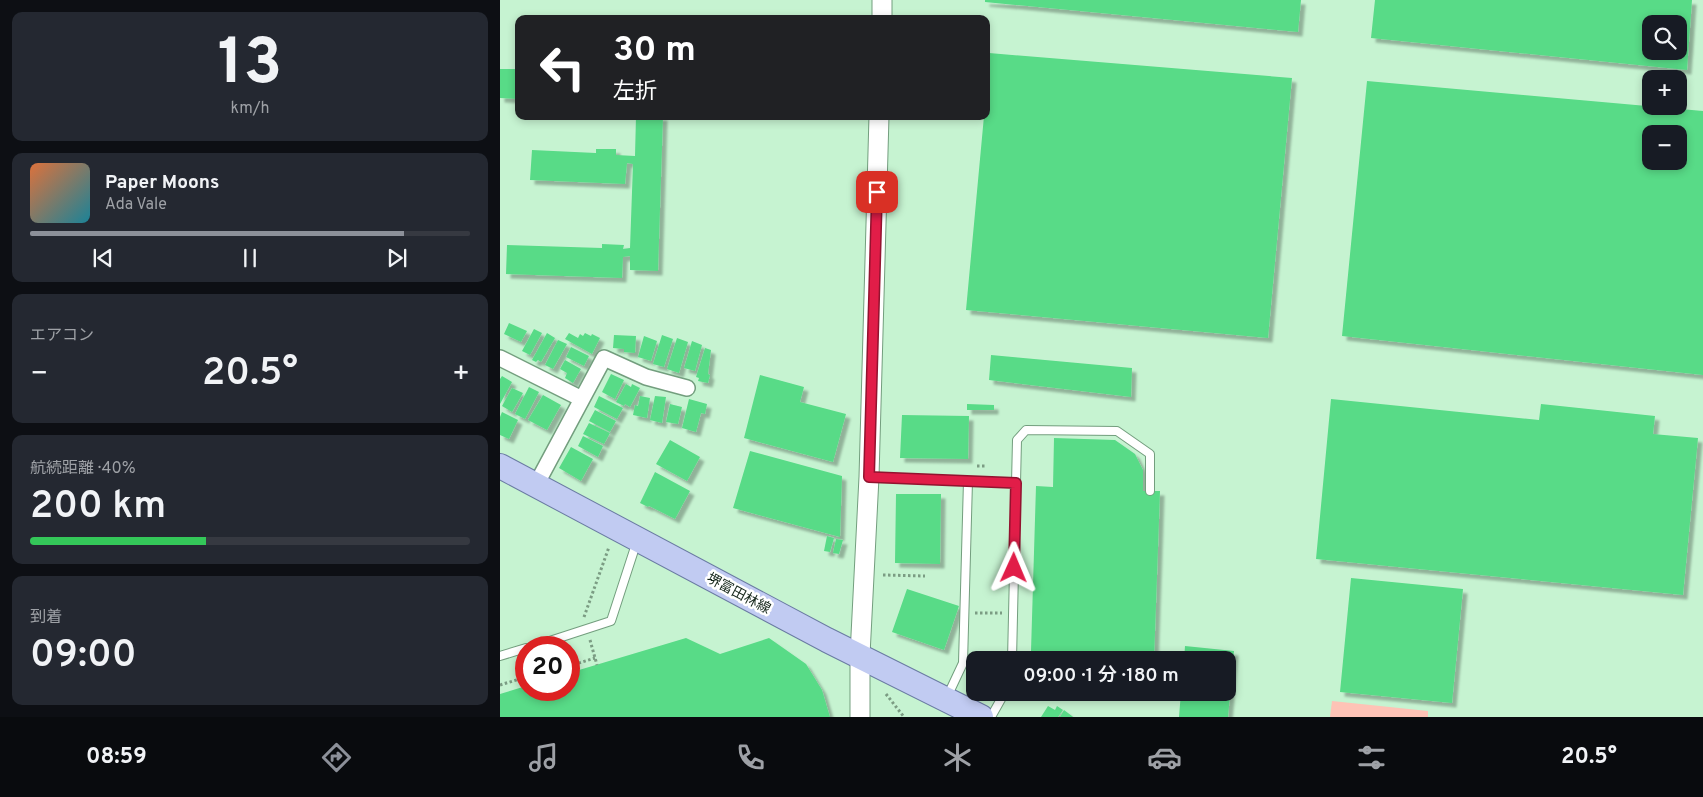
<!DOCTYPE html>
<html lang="ja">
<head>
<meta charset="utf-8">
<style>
  :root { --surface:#171b24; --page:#242831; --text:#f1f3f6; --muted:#9ea1a6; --line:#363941; --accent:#8c9099 }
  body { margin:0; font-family:Overpass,"Noto Sans JP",sans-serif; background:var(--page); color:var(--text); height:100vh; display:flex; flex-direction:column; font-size:19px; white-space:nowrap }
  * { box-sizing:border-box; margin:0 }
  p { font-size:16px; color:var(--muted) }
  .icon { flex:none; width:28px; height:28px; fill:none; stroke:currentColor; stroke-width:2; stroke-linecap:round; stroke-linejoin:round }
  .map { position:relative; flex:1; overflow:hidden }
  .panel { display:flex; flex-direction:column; gap:12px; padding:12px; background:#0d0f14; width:500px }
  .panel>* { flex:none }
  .guide { position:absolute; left:15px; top:15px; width:475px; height:105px; border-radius:10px; box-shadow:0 2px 8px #0003; background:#202124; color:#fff; overflow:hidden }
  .buttons { position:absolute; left:1142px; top:15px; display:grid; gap:10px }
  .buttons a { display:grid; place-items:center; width:45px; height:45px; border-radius:10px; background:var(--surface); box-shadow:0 2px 8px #0003; font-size:25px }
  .speed { position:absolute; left:15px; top:636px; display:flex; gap:10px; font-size:25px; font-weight:700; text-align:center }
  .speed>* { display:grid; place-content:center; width:65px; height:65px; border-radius:50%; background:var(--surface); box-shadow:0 2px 8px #0003; line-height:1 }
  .speed .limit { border:8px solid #d22; background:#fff; color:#111 }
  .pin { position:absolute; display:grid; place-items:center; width:42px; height:42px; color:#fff; margin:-21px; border-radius:10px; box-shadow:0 2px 8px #0006 }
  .me { position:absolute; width:55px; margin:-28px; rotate:1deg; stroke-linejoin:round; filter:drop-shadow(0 0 4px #0008) }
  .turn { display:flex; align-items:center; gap:18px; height:105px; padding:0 15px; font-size:22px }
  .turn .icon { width:65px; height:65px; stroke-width:2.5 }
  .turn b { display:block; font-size:35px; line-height:42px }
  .big { font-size:38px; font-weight:600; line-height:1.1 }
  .panel .widget { flex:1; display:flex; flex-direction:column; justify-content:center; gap:8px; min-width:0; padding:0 18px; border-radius:10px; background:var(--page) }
  .panel .dial { align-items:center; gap:0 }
  .dial b { font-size:65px; line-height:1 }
  .song { display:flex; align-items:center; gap:15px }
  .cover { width:60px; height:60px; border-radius:8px; background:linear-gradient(135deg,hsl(20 70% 55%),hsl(190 70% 35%)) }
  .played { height:5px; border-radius:2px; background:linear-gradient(90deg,var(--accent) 85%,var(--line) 85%) }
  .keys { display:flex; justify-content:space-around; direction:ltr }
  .heat { display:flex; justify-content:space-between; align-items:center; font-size:28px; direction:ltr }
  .charge { height:8px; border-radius:4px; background:linear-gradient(90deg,#34c759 40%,var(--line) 0) }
  .trip { position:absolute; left:466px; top:651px; width:270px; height:50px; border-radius:10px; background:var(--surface); box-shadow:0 2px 8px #0003; font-weight:600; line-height:50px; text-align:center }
  .dock { display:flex; height:80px; justify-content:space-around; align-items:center; background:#090b0e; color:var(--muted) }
  .dock .icon { width:35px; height:35px }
  .dock .selected { color:var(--accent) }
  .dock b { font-size:22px; color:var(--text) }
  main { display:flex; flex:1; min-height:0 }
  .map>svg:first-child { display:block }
</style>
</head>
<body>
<main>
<section class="panel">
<div class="widget dial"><b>13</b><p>km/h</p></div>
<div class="widget">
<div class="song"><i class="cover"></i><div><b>Paper Moons</b><p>Ada Vale</p></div></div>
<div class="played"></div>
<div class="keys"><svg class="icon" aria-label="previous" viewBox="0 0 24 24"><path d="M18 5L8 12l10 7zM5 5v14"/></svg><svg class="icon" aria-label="pause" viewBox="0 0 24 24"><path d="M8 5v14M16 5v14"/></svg><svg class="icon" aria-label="next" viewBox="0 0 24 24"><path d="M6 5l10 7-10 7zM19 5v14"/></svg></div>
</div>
<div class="widget"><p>エアコン</p>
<div class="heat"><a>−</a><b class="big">20.5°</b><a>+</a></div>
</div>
<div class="widget"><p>航続距離 · 40%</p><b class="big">200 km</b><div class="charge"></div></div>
<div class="widget"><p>到着</p><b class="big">09:00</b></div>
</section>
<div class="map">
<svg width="1203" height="717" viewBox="0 0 1203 717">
  <defs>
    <filter id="shadow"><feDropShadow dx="4.5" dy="4.5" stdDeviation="1" flood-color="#0004"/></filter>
  </defs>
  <rect width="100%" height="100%" fill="#c6f3d1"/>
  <path fill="#fec3b6" d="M832,701L928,711V717H830Z"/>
  <path fill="#58db87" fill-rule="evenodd" filter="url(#shadow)" d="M485,0H801L798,32L485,2Z
    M875,0H1192L1187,70L871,38ZM1151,24H1179V51H1151Z
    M489,53L792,78L768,338L466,310L484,116H486V87Z
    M0,69H19V99L0,98Z
    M867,81L1203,111V375L842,336ZM1151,134H1179V161H1151Z
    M136,116H163L158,271L130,270V256L123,257L122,278L6,274L7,245L102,248V244L124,245L123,249L130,248L133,164L127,163L125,184L30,180L32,150L96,153V149H116V155L135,156Z
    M9,323L27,331L21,342L4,334Z
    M34,329L42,333L30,355L22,351Z
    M47,333L55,338L41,362L38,360L36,362L32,360Z
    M69,333L78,338L80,334L83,336L85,333L91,336L92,334L100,338L92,354L65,339Z
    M114,335L136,336L135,353L124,352V349L113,348Z
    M162,335L173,339L164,367L153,364Z
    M144,336L157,341L151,361L138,357Z
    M177,338L188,342L179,373L167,369Z
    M58,340L67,344L53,369L45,365Z
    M192,341L202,345L195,371L184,368Z
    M71,347L89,356L84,366L66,357Z
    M205,348L211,350L208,374L210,375L208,383L198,381L199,378L196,377Z
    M491,355L632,368L631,397L489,380Z
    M65,360L81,369L73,383L65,378L67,373L60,369Z
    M111,374L124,380L115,399L102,392Z
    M260,375L304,387L300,402L346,414L333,462L244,438Z
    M2,376L12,382L0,404V379Z
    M126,384L131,387L132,384L140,388L130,407L125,404L124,406L116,402Z
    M29,387L39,392L25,419L15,414Z
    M12,388L23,393L12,412L2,406Z
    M43,395L61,405L47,430L28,420Z
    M99,396L123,408L117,419L94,407Z
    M140,396L150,398L147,418L133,415L135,405L138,406Z
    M155,396L166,397L162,423L150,420Z
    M189,399L207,404L205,414L201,413L196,432L182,428Z
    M831,399L1039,420L1041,404L1155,416L1153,434L1198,438L1183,595L816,559Z
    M170,404L182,407L178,424L166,422Z
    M467,404L494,405V410H467Z
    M95,410L116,421L110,432L89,421Z
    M2,412L18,420L9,439L0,435V417Z
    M402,415L469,416L468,459L400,458Z
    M89,423L110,433L104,444L83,434Z
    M83,436L103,446L98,457L78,446Z
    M554,438L615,440L635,454L643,470V491H660L654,660H549L531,651L536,486L553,487Z
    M170,440L200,457L187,481L156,464Z
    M71,447L93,459L81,481L59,468Z
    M250,451L342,476L340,537L233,508Z
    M155,472L190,491L175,519L149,506L148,507L140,503Z
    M396,494H441L440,564L395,563Z
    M327,536L334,538L330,552L324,551Z
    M336,539L343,540L339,554L333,553Z
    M851,578L963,589L952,703L840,692Z
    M407,589L459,606L444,650L392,632Z
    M186,638L220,654L269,638L306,664L322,690L330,717H0V694L26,686V690H69V673Z
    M685,646L734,651L728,717H679L681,692H728V660H684Z
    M548,706L555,710L557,706L563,710L558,717H541Z
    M564,710L572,716L573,717H560Z"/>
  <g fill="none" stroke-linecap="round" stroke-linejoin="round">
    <defs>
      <path id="service" d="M369,477L516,483L517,440L526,430L617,431L650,454V491
        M28,648L111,621L137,541
        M0,656L26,648
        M512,660L516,483
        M447,697L463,663L468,481
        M491,717L505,692"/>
      <path id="minor" d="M0,358L82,399
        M36,485L104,358L146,377L187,388"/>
      <path id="tertiary" d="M382,19V0
        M360,717V655L369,477L379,116"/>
      <path id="primary" d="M0,466L327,640L481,717"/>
    </defs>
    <use href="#service" stroke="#739e7e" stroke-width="10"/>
    <use href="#minor" stroke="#739e7e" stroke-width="18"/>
    <use href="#tertiary" stroke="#739e7e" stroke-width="21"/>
    <use href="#primary" stroke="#6a7ba2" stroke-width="26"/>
    <path stroke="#7b9c83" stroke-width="3" stroke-dasharray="2.5 2.5" stroke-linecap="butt" d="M477,466H487
      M383,575L425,576
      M475,613H502
      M84,617L109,547
      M90,640L97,665
      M535,660V653
      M69,666L95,658
      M0,685L26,677
      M386,694L404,717"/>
    <use href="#service" stroke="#fff" stroke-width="8"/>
    <use href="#minor" stroke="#fff" stroke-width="15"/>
    <use href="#tertiary" stroke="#fff" stroke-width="19"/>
    <use href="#primary" stroke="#c1cbf2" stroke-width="24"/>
  </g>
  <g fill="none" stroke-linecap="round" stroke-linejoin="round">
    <defs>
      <path id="route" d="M377,192L369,477L516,483L514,568"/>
    </defs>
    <use href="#route" stroke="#92132f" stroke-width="12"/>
    <use href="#route" stroke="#e11d48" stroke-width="9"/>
  </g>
  <g text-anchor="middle" stroke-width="5" stroke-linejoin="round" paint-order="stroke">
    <g font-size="14" fill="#16271b" stroke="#fff">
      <text transform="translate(239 593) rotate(28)" y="5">堺富田林線</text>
    </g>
  </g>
</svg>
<div class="buttons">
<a><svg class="icon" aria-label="search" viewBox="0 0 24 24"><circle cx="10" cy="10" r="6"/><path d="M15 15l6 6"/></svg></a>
<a>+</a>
<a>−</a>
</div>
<div class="speed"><div class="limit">20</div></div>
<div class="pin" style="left:377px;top:192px;background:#d93025"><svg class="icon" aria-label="arrive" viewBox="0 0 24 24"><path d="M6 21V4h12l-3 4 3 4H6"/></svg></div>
<svg class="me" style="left:514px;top:568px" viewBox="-20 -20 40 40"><path d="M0-17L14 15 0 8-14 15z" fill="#e11d48" stroke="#fff" stroke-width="4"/></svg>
<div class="trip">09:00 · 1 分 · 180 m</div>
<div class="guide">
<div class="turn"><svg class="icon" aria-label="left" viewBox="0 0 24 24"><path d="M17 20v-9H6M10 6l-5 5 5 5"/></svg><div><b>30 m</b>左折</div></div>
</div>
</div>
</main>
<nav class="dock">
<b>08:59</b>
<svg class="icon selected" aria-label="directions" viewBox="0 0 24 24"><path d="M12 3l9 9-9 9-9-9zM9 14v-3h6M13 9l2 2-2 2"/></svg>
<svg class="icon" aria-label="music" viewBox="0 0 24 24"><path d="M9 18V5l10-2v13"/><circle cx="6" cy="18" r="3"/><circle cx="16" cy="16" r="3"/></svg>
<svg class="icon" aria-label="phone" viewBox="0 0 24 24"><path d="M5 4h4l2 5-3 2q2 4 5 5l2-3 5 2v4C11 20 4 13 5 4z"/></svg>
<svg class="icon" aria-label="climate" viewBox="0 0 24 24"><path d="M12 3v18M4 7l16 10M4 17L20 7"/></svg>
<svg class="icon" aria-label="car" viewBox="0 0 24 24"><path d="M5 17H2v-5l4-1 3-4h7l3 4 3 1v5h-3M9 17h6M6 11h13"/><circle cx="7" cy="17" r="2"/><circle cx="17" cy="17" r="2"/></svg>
<svg class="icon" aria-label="filters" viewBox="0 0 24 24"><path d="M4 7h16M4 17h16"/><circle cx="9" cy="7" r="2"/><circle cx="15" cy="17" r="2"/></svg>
<b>20.5°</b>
</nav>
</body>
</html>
